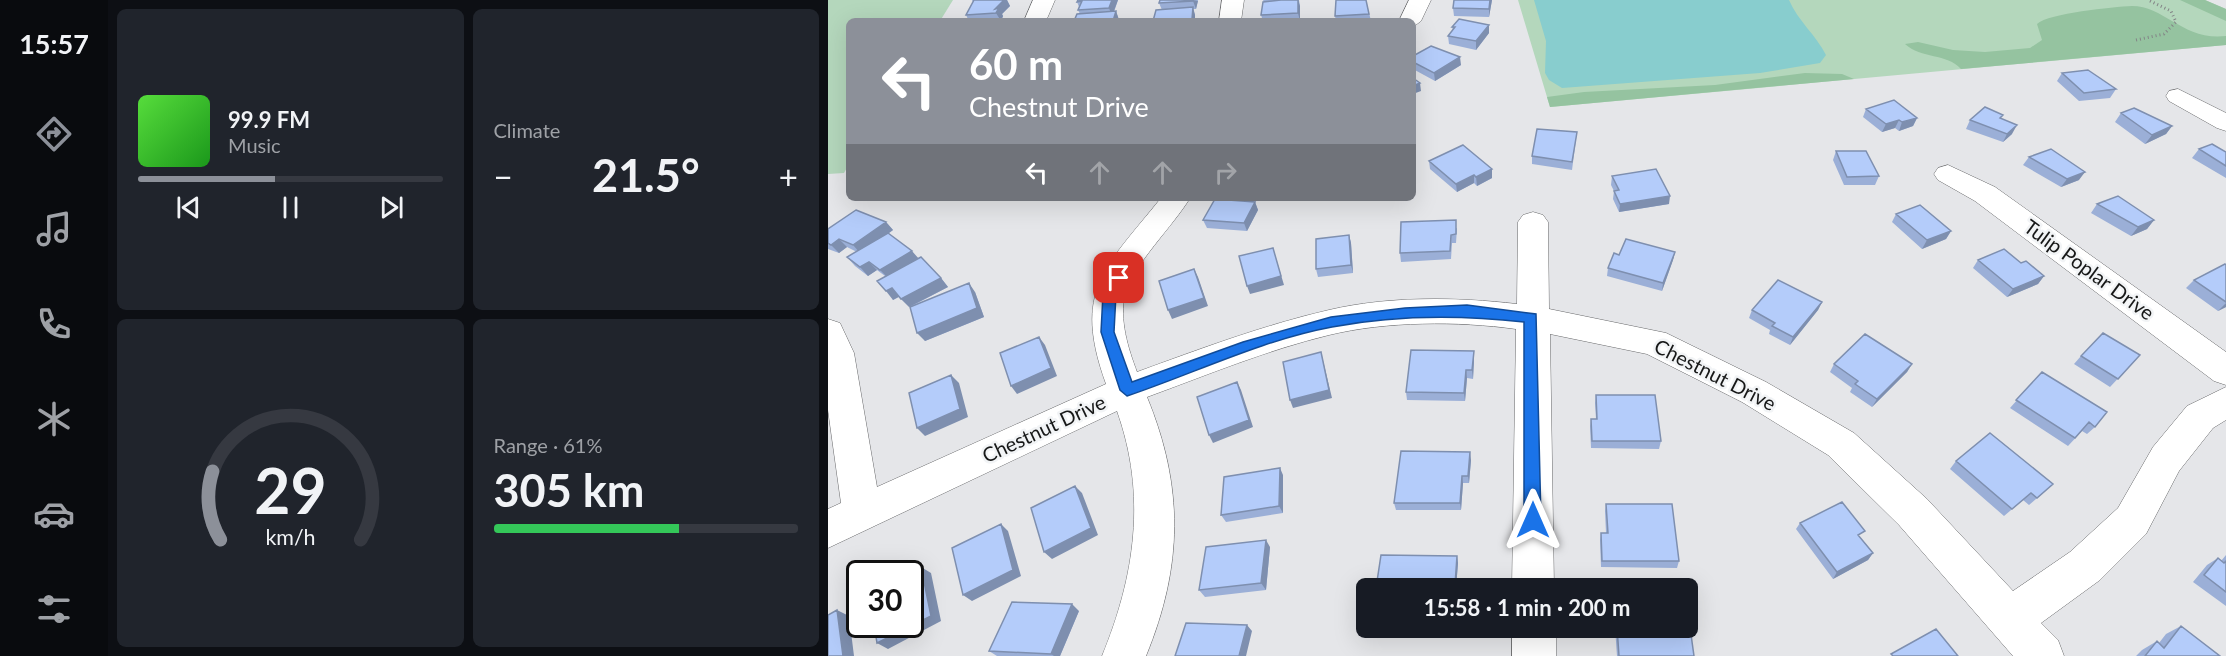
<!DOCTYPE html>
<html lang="en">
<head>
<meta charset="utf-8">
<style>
  :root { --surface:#171b24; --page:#20242c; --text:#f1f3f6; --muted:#9ea1a6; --line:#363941; --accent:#8c9099 }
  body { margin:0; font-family:Lato,sans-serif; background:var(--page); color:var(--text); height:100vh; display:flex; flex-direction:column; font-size:22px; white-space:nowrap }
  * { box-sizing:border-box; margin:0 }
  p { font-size:20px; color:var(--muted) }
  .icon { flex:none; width:33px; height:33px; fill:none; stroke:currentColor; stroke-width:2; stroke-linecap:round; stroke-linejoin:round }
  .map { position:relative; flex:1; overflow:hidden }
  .panel { display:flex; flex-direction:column; gap:9px; padding:9px; background:#0d0f14; width:720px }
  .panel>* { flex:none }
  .hud { position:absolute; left:18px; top:18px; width:570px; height:183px; border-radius:9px; box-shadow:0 6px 24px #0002; background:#8c9099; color:#fff; overflow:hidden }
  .speed { position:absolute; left:18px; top:560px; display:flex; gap:12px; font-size:30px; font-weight:700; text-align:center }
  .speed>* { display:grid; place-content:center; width:78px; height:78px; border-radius:50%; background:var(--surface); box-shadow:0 6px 24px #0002; line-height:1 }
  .speed .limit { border:3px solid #111; border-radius:9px; background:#fff; color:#111 }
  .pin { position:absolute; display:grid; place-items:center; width:51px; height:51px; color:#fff; margin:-26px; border-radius:12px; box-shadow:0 3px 9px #0006 }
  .me { position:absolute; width:66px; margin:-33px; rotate:0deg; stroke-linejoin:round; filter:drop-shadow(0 0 4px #0008) }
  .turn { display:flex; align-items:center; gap:21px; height:126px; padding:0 24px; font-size:27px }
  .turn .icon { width:78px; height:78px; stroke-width:2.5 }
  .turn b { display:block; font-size:42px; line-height:51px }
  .lanes { display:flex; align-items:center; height:57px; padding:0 24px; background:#0003; justify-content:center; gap:30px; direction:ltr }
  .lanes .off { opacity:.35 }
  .big { font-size:45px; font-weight:700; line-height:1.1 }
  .panel .tile { flex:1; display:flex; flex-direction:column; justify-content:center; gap:9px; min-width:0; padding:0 21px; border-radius:9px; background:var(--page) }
  .panel .dial { align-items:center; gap:0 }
  .dial svg { height:156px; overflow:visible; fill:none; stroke:var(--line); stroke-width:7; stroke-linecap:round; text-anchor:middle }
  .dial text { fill:var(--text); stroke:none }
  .song { display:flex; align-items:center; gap:18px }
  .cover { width:72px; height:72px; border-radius:9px; background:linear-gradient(135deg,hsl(110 70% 55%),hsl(120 70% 35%)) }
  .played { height:6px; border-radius:3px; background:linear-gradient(90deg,var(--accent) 45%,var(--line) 45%) }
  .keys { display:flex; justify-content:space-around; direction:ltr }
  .heat { display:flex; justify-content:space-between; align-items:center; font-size:33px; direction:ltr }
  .charge { height:9px; border-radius:4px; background:linear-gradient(90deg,#34c759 61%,var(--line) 0) }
  .panel .tiles { flex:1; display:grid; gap:9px; grid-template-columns:repeat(2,1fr) }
  .trip { position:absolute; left:528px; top:578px; width:342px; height:60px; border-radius:9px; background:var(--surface); box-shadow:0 6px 24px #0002; font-weight:700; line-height:60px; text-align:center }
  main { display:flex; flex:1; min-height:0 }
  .dock { display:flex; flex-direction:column; width:108px; justify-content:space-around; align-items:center; background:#090b0e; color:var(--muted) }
  .dock .icon { width:42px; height:42px }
  .dock .selected { color:var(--accent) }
  .dock b { font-size:27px; color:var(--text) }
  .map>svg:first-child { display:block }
</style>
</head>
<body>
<main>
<nav class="dock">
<b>15:57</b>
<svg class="icon selected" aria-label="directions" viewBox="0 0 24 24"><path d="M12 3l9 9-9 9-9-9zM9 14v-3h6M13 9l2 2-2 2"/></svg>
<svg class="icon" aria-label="music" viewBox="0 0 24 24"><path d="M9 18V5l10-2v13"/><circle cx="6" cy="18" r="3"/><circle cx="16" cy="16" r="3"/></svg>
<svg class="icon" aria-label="phone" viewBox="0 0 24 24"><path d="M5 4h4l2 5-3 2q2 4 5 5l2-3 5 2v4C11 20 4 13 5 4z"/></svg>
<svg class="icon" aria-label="climate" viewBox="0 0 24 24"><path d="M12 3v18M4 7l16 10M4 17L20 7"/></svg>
<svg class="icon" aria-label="car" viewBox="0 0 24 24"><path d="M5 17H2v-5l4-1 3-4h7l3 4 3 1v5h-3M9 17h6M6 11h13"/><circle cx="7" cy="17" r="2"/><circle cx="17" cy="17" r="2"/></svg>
<svg class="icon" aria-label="filters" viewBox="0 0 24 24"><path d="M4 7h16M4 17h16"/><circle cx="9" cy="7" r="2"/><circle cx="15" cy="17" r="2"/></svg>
</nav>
<section class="panel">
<div class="tiles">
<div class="tile">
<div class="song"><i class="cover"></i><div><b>99.9 FM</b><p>Music</p></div></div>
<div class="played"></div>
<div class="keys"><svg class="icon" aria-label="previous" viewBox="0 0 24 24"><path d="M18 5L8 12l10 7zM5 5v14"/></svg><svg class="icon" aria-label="pause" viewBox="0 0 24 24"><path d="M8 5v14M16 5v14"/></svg><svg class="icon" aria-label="next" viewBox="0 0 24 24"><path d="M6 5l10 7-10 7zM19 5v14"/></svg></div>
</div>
<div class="tile"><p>Climate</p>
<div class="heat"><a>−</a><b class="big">21.5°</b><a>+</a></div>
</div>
<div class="tile dial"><svg viewBox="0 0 100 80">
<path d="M14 69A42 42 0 1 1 86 69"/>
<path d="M14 69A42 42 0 0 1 10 34" stroke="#8c9099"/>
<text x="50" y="56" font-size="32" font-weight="700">29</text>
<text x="50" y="72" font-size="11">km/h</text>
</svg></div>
<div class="tile"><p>Range · 61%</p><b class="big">305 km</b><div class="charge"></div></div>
</div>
</section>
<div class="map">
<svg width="1398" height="656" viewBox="0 0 1398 656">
  <rect width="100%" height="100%" fill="#e5e6e9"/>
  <path fill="#b4d7bc" d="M0,0H125L112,21H21V164L16,173L0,174Z
    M690,0H1377L1398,9V45L722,107Z"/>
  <path fill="#95c3a0" d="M1352,0H1377L1398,9V21Z
    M1304,6C1337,6 1355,41 1398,36V45L1133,69C1119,53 1093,59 1077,44L1090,42L1125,50L1157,52L1202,48L1214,40L1209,24C1221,13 1285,7 1304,6Z
    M977,73L1014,74L1026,79L722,107L719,97L756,92L887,85Z"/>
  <path fill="#88cdce" d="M706,0H961C970,21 988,35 998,55L992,63L932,73L734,88L721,80L717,73L718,41Z"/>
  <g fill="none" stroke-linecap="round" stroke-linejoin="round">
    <defs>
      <path id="minor" d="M205,0H227L218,21H196Z
        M394,0H416L413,21H391Z
        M581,0H603L593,21L585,27V21H571Z
        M1350,89L1398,113V131L1389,128L1341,101L1338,96L1341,91Z
        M1120,165L1167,187L1398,352V385L1386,381L1147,201L1110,180L1106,174L1110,168Z
        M333,198H362C346,225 304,266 297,294C291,320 300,348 309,372C372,349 436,325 501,310C561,296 629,297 689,304L690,222L695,215L705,212L715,215L720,222L721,309L838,333L938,382L1026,433L1099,499L1185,591L1242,552L1290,508L1325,447L1359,406L1398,387V420L1385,428L1351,471L1318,534L1272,580L1213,623L1230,640L1236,656H1185L1071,525L1000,455L914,402L819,354L722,334L726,588H684L688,329C630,321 559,321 501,335C439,350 379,375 319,397C356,487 355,566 318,656H274C307,576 319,495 289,411L0,548V509L13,503L0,410V319L12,323L26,353L49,487L278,384C244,290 277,268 333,198Z
        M684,627H728V656H684Z"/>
    </defs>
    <use href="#minor" stroke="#68696b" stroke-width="1"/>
    <path stroke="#838486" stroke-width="3" stroke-dasharray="1 3" stroke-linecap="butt" d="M1308,40L1336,34L1348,22L1343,11L1320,0"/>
    <use href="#minor" fill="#fff" fill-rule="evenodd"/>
  </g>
  <path fill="#9bafd7" d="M144,0H179L182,6L174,14L175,16L173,21H141L138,15L145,2Z
    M290,0L286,12L288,11L291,20V21H246L252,14L250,10L251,7L249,2Z
    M332,0H370L368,9H365L367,15V21H325L334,10L331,3Z
    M435,0H471L472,6V21H435L433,15L436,2Z
    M538,0L543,21H508L507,16Z
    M664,0L661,17L626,16L625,8Z
    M661,25V33L648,50L621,44L620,36L625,30L624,27Z
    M585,56L633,65L607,81L585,69Z
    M1234,73L1288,89L1282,98L1251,101L1229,81Z
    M1038,109L1089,118L1085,126L1071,131L1067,128L1054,132L1035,117Z
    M1293,113L1344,126L1338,134L1317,144L1287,122Z
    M1175,115L1173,118L1184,134L1175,142L1138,129L1142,120Z
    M749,132L744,170L704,164V156Z
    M1371,149L1398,152V178L1364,158Z
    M1008,151L1051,176L1047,185H1016L1005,160Z
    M1201,157L1251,180L1233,187L1195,165Z
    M601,161L664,178L649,186L646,183L629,192L602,169Z
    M784,176L841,204L791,212L785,199L786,191L783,185Z
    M427,202L430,210L419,231L379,228L375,220Z
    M1269,204L1326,220L1319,229L1303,236L1263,213Z
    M1068,214L1123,231L1118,239L1094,249L1064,222Z
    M58,222L65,230L60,234L91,259L113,278L120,287L86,305L147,292L156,317L97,341L82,307L71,297L65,300L57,276L49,270L40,276L27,266L19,257L29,252L19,247L11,253L0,249V229Z
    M629,228L628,243H624L623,259L573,262L572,253Z
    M521,235L523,243L525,273L490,277L488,269Z
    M847,252L845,260L834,291L779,276L780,268L791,255Z
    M1150,260L1216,276L1210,284L1179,297L1145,268Z
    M1398,265V307L1390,311L1358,288L1366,280Z
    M994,302L990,310L962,345L941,334L942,330L921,318L924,310Z
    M646,351V359L645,379L639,378L637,401L579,400L578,392Z
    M1312,355L1282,387L1246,364L1253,356Z
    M1006,364H1084L1079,372L1044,407L1022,392L1024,388L1002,372Z
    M1214,372L1267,427L1259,434L1254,431L1240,446L1182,408Z
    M768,395L833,441L831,449L763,448L762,426L763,419H768L767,403Z
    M643,460L641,483H635L633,510H568L566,503Z
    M1128,461L1225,484L1201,505L1195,500L1176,516L1122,469Z
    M455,475V513L398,522L393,515Z
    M778,504L851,561L849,568L773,567L772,540L773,533H778L777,511Z
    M972,523L1032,537L1045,553L1040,560L1005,579L968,529Z
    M442,547L438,590L377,597L371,590Z
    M1398,555V606L1365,582L1379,565L1390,558L1393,561Z
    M629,556L630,563L628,588H548Z
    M251,611L232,656H169L161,651Z
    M1353,626L1392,656H1308L1314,650L1329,641L1331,643L1338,634Z
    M787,627H860L866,656H789Z"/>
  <path fill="#7e8faf" d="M176,0H179L182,6L174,14L175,16L173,21L168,13L167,9Z
    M284,0H290L284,16L281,8Z
    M365,0L370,1L368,9L365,1Z
    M470,0L472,6V21L470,13Z
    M662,0H664L661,17V9Z
    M365,7L367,15V21H364V19Z
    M288,11L291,20V21H285Z
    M661,25V33L648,50V41Z
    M632,57L633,65L607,81L606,73Z
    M592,83L593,91L585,94V86Z
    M1089,118L1085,126L1071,131L1074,122Z
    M1071,120L1067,128L1054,132L1058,124Z
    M1189,125L1184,134L1175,142L1179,134Z
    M1344,126L1338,134L1317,144L1324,135Z
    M664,169V178L649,186L648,177Z
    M1257,172L1251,180L1233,187L1239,179Z
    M646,175V183L629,192L628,184Z
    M842,196L841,204L791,212L792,204Z
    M427,202L430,210L419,231L416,223Z
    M1326,220L1319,229L1303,236L1310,227Z
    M58,222L65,230L32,253L25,245Z
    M1123,231L1118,239L1094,249L1099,240Z
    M521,235L523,243L525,273L523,265Z
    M11,239L19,247L11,253L3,245Z
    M445,248L456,285L422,294L419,286Z
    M84,251L91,259L60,278L52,270Z
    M847,252L845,260L834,291L835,283Z
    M41,262L49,270L40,276L32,267Z
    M366,269L370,277L380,306L344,319L340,310Z
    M1216,276L1210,284L1179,297L1185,289Z
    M113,278L120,287L81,307L73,299Z
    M141,283L147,292L156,317L97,341L89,333Z
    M64,288L72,296L65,300L58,291Z
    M994,302L990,310L962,345L965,337Z
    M1398,303V307L1390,311Z
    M211,337L217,345L229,376L189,394L183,386Z
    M646,351V359L645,379L644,370Z
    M493,352L504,398L465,408L462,400Z
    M1084,364L1079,372L1044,407L1049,399Z
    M638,370L639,378L637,401L636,393Z
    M123,375L131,383L140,417L97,436L89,428Z
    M409,382L413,390L425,427L385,443L381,435Z
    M642,452L643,460L641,483L640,476Z
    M452,468L455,475V513L451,506Z
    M634,476L635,483L633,510L632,503Z
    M247,486L254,493L270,535L224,559L216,552Z
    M173,524L180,531L193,576L144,601L135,595Z
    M438,540L442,547L438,590L433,583Z
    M1045,553L1040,560L1005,579L1009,572Z
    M629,556L630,563L628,588H627V585Z
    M93,567L103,573L113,621L60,649L49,643Z
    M244,604L251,611L232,656H226L223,654Z
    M9,610L21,616L26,656H15Z
    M419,625L424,631L418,656H411Z"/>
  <path fill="#b4ccfa" stroke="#7e8faf" stroke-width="1.5" d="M146,0H176L167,9L171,8L168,13L138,15Z
    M250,0H284L281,8L250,10L254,1L249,2Z
    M332,0H365V1L331,3Z
    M453,0H470V13L433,15L435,2Z
    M508,0H538L541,14L507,16Z
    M626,0H662L661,9L625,8Z
    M365,7L364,19L355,20L354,21H325L328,10Z
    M288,11L285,21H246L249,14Z
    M631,19L661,25L648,41L620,36L627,27H624Z
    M603,46L632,57L606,73L585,62V56Z
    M1260,70L1288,89L1256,93L1234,73Z
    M585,78L592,83L585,86Z
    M1066,100L1089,118L1074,122L1071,120L1058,124L1038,109Z
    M1157,107L1175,115L1172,118L1189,125L1179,134L1142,120Z
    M1306,108L1344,126L1324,135L1293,113Z
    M709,129L749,132L744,162L704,156Z
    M1384,144L1398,152V166L1371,149Z
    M635,145L664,169L648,177L646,175L628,184L601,161Z
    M1223,149L1257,172L1239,179L1201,157Z
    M1008,151H1038L1051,176L1019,177Z
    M828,169L842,196L792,204L786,191L791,190L784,176Z
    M1290,196L1326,220L1310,227L1269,204Z
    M387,199L427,202L416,223L375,220Z
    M1092,205L1123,231L1099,240L1068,214Z
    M28,210L58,222L25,245L11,239L3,245L0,243V229Z
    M628,220V234L623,235L622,251L572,253L573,222Z
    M60,233L84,251L52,270L41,262L32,267L19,257Z
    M521,235L523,265L488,269V239Z
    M798,239L847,252L835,283L780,268L786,253L791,255Z
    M445,248L453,276L419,286L411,256Z
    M1176,249L1193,263L1198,261L1216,276L1185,289L1150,260Z
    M93,257L113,278L73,299L64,288L58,291L49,281Z
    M1397,264L1398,265V302L1366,280Z
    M366,269L376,298L340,310L331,281Z
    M950,280L994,302L965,337L944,326L947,323L924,310Z
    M141,283L149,308L89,333L82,307Z
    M1275,333L1312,355L1290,379L1253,356Z
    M1037,334L1084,364L1049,399L1027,384L1030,381L1006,364Z
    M211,337L223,368L183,386L172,353Z
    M583,350L646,351L644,370H638L636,393L578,392Z
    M493,352L501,390L462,400L455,362Z
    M1214,372L1279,412L1267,427L1261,422L1247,438L1188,400Z
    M123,375L132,409L89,428L81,393Z
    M409,382L421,420L381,435L369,397Z
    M768,395H827L833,441H764L763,419H769Z
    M1162,433L1225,484L1209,498L1203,493L1184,509L1128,461Z
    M573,451L642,452L640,476H634L632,503H566Z
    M452,468L451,506L393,515L396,477Z
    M247,486L263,528L216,552L203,508Z
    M1014,502L1037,531L1030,535L1045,553L1009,572L972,523Z
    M778,504H844L851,561H774L773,533H780Z
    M173,524L185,570L135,595L124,548Z
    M438,540L433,583L371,590L378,547Z
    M553,555L629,556L627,585H620L619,588H548Z
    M1390,558L1396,563L1398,561V592L1376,575Z
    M93,567L103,616L49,643L46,624H82V573H80Z
    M184,602L244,604L223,654L161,651Z
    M9,610L15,656H0V615Z
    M860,620H861L866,656H791L789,627H860Z
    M358,623L419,625L411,656H347Z
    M1353,626L1392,656H1317L1329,641L1336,648Z
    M1108,629L1130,656H1065L1063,654Z"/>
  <path fill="#1a73e8" stroke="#114b97" stroke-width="1.5" d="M291,273L298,278L288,294L286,332L304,382L415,342L503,317L577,308L639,305L708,314L713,520L711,526L705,528L699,526L696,520V322C632,315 568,315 504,327C434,340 367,373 299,396L292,390L273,332L275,294L287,274Z"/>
  <g text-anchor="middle" stroke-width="5" stroke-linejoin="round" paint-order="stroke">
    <g font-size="20" fill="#171818" stroke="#f2f4f6">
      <text transform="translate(1261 270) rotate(36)" y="7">Tulip Poplar Drive</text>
      <text transform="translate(887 375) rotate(27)" y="7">Chestnut Drive</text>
      <text transform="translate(216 429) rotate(-25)" y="7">Chestnut Drive</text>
    </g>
  </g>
</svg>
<div class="speed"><div class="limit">30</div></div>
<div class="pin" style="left:291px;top:278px;background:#d93025"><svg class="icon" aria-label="arrive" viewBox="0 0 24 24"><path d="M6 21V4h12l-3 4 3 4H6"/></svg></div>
<svg class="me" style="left:705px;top:520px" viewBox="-20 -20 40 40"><path d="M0-17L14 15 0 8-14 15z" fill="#1a73e8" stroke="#fff" stroke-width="4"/></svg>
<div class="trip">15:58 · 1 min · 200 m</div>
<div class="hud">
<div class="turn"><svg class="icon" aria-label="left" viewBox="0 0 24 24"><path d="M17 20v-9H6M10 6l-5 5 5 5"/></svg><div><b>60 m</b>Chestnut Drive</div></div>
<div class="lanes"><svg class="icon" aria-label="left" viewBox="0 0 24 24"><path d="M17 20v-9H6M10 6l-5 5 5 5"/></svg><svg class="icon off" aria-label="ahead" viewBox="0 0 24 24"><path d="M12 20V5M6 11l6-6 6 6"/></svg><svg class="icon off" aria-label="ahead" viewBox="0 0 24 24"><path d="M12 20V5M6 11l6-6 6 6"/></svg><svg class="icon off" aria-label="right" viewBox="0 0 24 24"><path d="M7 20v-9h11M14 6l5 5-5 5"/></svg></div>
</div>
</div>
</main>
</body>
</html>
